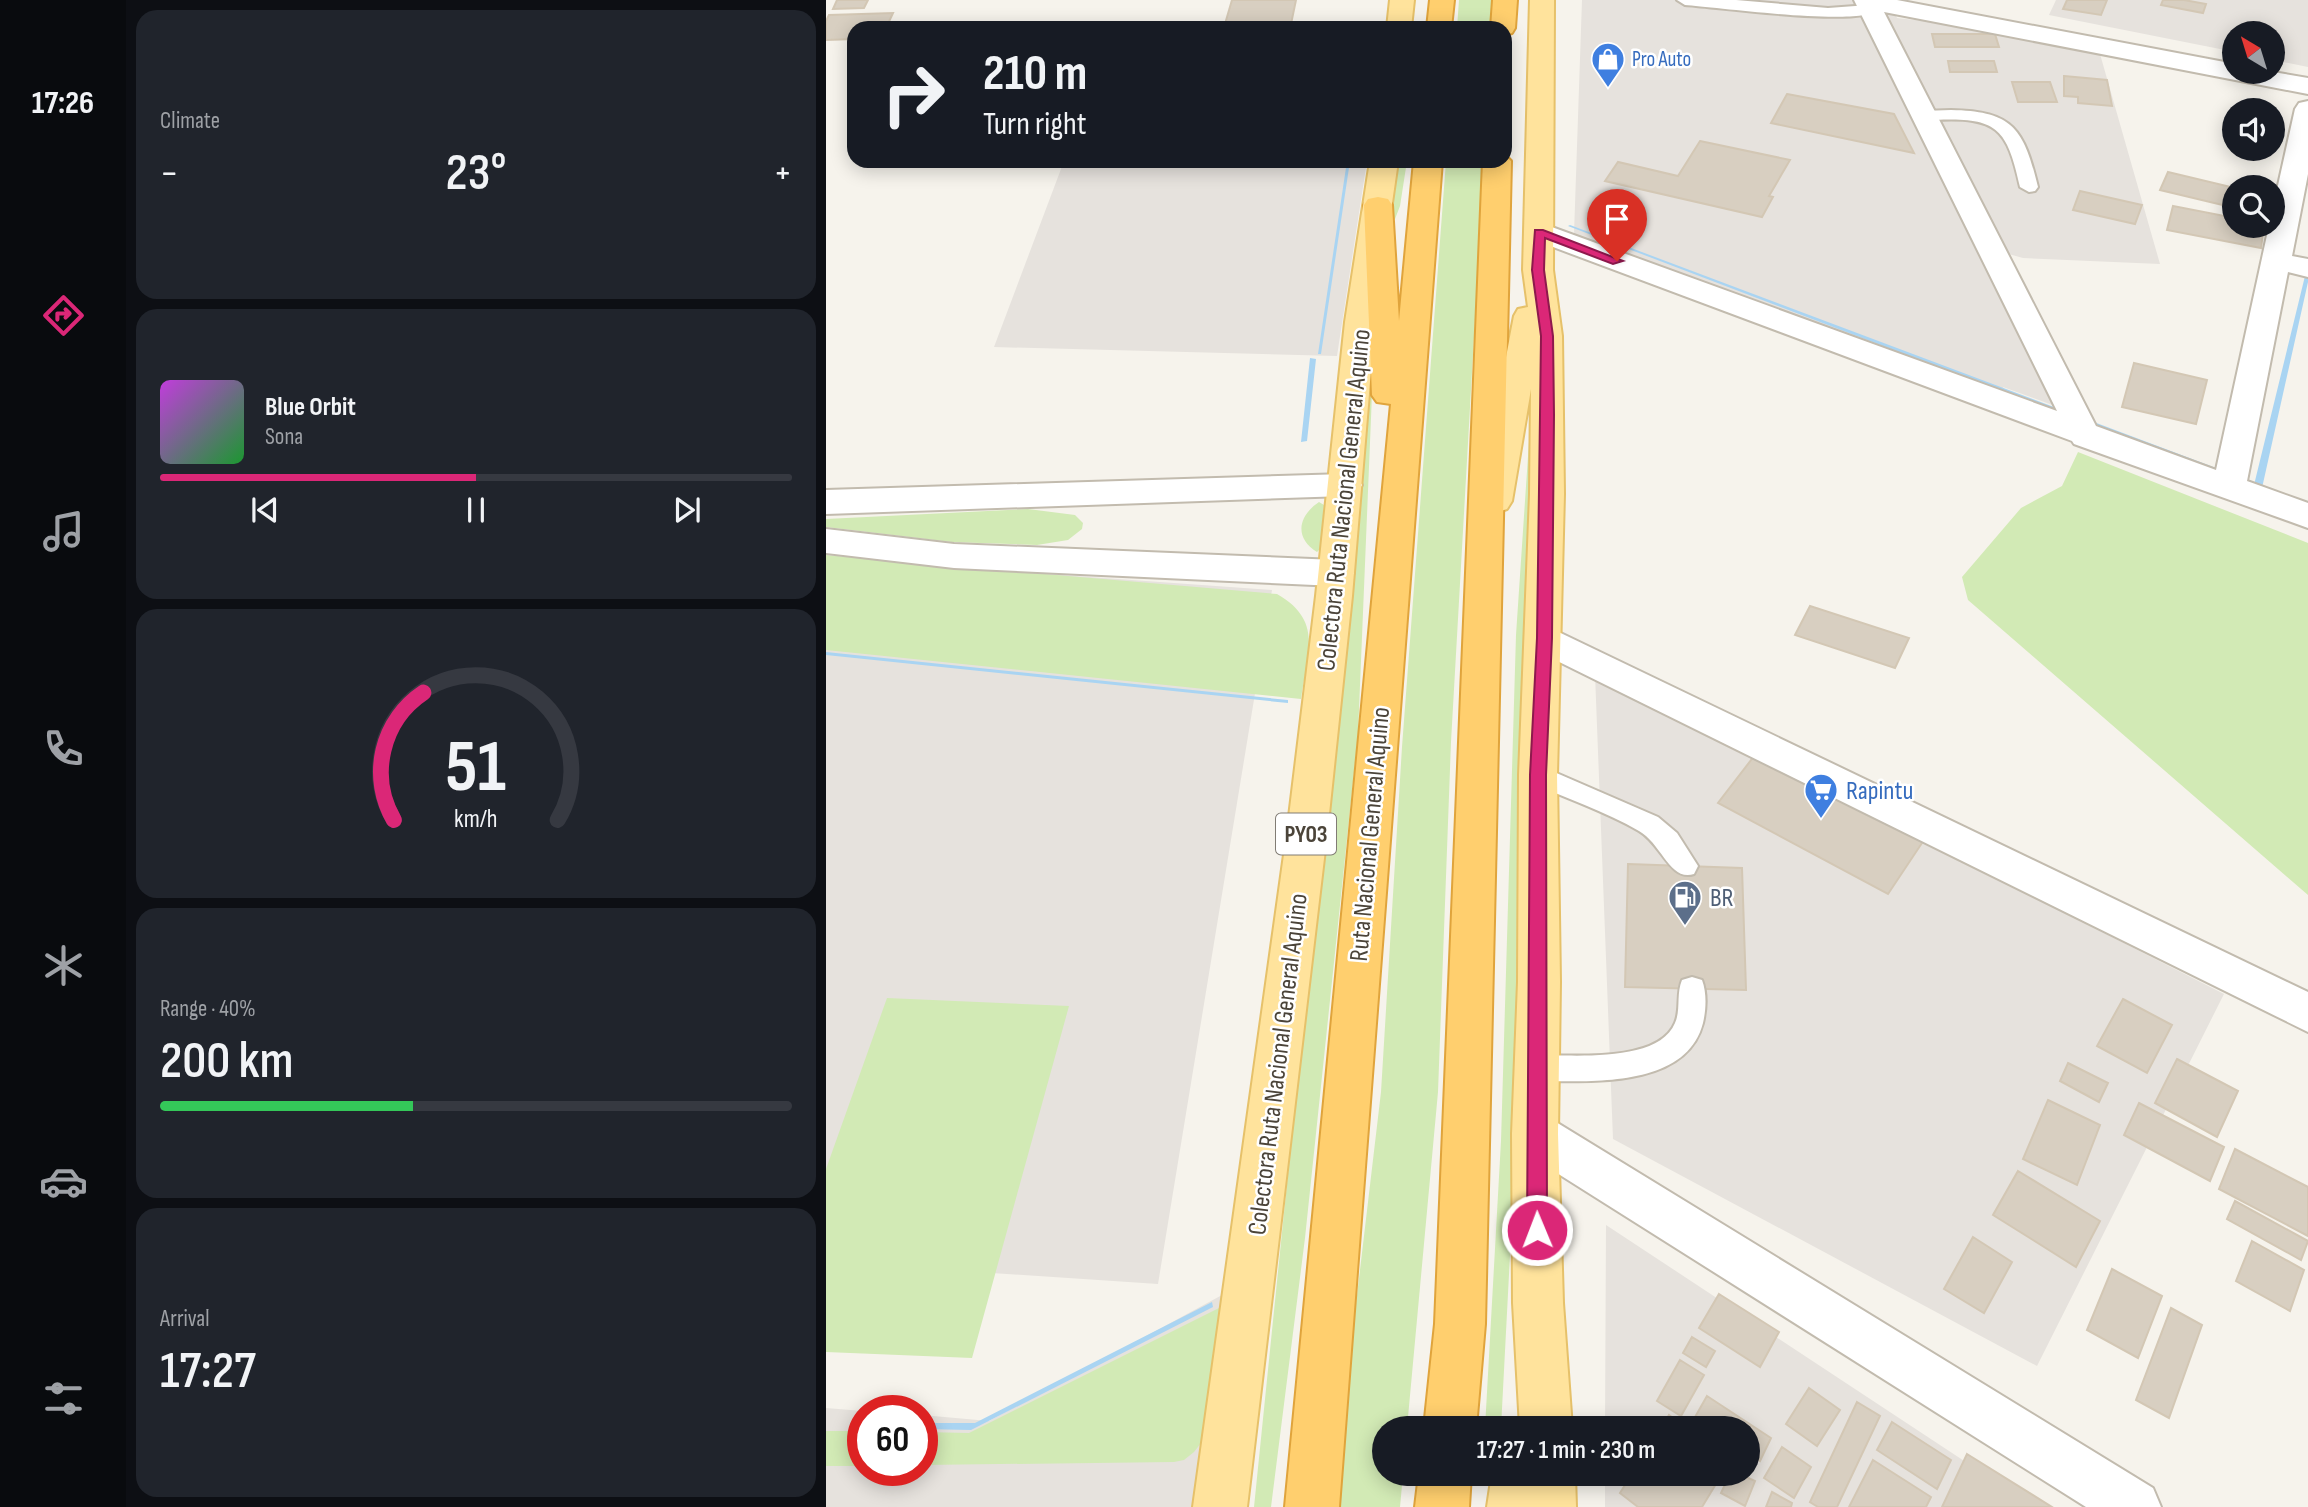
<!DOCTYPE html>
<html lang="en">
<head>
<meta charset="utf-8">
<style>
  :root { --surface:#171b24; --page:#20242c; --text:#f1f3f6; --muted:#9ea1a6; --line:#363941; --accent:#db2777 }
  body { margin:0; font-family:"Sofia Sans Condensed",sans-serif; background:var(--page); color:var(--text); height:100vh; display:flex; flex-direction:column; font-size:26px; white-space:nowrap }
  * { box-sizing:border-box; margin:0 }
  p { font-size:23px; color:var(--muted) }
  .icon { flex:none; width:38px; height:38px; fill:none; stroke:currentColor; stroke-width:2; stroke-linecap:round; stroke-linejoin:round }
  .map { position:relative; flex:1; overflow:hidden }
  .drawer { display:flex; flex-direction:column; gap:10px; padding:10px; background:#0d0f14; width:700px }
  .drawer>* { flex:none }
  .top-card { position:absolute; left:21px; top:21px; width:665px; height:147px; border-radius:21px; box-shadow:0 4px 18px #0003; background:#171b24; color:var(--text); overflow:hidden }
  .needle { width:46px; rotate:322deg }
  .tools { position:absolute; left:1396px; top:21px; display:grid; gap:14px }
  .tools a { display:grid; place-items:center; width:63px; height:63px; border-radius:50%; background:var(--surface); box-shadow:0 4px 18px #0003; font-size:35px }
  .speed { position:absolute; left:21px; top:1395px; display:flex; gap:14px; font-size:35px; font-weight:700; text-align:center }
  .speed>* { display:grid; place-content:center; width:91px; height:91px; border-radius:50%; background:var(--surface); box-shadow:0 4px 18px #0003; line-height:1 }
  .speed .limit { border:10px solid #d22; background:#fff; color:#111 }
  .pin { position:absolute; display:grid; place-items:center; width:60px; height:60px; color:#fff; margin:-72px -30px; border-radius:50% 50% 50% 0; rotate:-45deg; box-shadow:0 0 7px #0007 }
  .pin .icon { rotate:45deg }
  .me { position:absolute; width:77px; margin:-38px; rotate:359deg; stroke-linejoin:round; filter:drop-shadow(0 0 5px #0008) }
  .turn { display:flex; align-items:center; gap:24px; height:147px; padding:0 21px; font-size:32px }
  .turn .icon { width:91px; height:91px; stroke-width:2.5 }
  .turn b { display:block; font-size:49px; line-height:60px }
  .big { font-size:52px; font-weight:600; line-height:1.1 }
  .drawer .tile { flex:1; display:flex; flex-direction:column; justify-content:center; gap:10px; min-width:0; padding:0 24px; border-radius:21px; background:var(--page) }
  .drawer .dial { align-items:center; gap:0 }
  .dial svg { height:182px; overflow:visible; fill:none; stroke:var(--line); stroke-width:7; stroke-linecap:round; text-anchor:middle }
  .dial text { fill:var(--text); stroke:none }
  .song { display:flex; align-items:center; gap:21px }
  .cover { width:84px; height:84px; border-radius:10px; background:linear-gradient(135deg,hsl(290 70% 55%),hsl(130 70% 35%)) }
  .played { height:7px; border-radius:4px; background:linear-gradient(90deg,var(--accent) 50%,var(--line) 50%) }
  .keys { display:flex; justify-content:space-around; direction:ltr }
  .heat { display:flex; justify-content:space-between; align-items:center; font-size:38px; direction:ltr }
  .charge { height:10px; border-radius:5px; background:linear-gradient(90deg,#34c759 40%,var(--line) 0) }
  .trip { position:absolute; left:546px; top:1416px; width:388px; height:70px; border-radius:35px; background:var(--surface); box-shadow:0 4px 18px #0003; font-weight:600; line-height:70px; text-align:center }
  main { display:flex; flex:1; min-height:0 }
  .tabs { display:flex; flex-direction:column; width:126px; justify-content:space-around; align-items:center; background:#090b0e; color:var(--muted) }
  .tabs .icon { width:49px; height:49px }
  .tabs .current { color:var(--accent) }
  .tabs b { font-size:32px; color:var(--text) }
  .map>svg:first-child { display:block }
</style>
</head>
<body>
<main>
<nav class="tabs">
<b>17:26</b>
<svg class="icon current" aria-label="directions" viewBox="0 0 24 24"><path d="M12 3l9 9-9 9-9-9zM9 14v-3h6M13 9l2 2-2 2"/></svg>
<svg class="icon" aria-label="music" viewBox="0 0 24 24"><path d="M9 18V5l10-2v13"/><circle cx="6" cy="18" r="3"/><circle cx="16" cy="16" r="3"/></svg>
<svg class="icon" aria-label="phone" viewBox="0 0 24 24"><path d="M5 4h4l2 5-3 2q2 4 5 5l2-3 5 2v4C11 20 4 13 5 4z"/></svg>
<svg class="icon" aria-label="climate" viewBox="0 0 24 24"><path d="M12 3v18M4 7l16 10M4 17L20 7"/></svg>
<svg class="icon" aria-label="car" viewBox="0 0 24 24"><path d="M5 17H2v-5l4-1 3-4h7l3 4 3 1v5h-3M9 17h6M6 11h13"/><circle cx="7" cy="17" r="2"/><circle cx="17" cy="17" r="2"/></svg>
<svg class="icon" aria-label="filters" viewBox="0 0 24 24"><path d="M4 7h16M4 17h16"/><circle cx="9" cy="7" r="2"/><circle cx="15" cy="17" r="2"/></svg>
</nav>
<section class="drawer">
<div class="tile"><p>Climate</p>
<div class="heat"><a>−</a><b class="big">23°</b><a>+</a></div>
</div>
<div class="tile">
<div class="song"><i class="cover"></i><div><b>Blue Orbit</b><p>Sona</p></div></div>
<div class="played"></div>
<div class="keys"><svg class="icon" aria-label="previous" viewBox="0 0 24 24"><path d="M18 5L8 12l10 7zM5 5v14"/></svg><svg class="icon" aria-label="pause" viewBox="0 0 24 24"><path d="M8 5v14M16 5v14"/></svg><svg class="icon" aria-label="next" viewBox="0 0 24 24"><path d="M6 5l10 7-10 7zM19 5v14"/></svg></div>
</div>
<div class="tile dial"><svg viewBox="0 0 100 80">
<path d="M14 69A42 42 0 1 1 86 69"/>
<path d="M14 69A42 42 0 0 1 27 13" stroke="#db2777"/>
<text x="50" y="56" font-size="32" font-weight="700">51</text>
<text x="50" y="72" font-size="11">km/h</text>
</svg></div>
<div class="tile"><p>Range · 40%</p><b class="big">200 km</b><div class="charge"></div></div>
<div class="tile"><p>Arrival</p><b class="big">17:27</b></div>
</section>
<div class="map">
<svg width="1482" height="1507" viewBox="0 0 1482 1507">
  <rect width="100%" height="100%" fill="#f6f3ec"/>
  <path fill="#e6e2dd" d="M756,0H1063L1071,18L1270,40L1334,264L1197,258L1172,251L1240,410L1177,387L1185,407L777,250V244L748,234Z
    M1230,0H1482V67L1447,60V33H1409V52L1223,15Z
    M238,161H541L511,356L168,347Z
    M0,558L446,590L332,1284L0,1262Z
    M769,674L1398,994L1211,1366L787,1139Z
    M780,1225L1208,1507H779V1474H922V1428H779Z
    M409,1288L366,1507H0V1408L37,1411V1470H96V1415L163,1421Z"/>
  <path fill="#d2eab5" d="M633,0H666L665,28H631Z
    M569,161H581L574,206L569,219L565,220L563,218Z
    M620,161H658L625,742L612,1092L581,1428H558V1474H577L574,1507H506L555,1092L576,747Z
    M549,321L532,734L479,1238L445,1507H428Z
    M708,367H714L698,635L690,1140L675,1428H659L675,1141L690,635Z
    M1252,452L1482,543V895L1142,600L1136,577L1195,508L1236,486Z
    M493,502L498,505L494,549L491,552C468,538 472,516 493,502Z
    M202,509L249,515L257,523L256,529L242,540L211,545L125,542L0,527V519Z
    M0,555L451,594C498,621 481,653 475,699L0,650Z
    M61,998L243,1006L146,1358L0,1352V1169Z
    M397,1306L379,1438L368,1452L358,1460L348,1462L96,1465V1432L143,1433Z
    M0,1431H37V1466H0Z"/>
  <path fill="#a9d4f2" d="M521,161H524L495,354H492Z
    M744,225L1390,468L1388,472L742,226Z
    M1479,276L1482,277V282L1436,488L1428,485Z
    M484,358L490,359L481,441L475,442Z
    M0,652L462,700V703L0,655Z
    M386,1302L387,1307L145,1430L96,1429V1423H149Z"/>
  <path fill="#d8cfc1" stroke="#d3c7b4" stroke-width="2" d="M11,0H42L38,8L7,9Z
    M406,0H470L465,24H399Z
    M1241,0H1281L1275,15L1237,9Z
    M1337,0H1358L1380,4L1377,13L1335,5Z
    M67,13L60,28H28V39L0,40V21L3,15Z
    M1106,34H1169L1173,47H1109Z
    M1122,61H1168L1171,72H1124Z
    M1238,76L1281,80L1286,106L1252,103V97L1238,96Z
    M1186,82H1224L1231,102H1192Z
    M961,94L1068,114L1088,153L945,123Z
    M874,141L964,160L943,196L947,197L936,217L779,181L792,162L852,176Z
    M1342,172L1409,188V208L1334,190Z
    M1254,191L1316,205L1309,224L1247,210Z
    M1347,206L1409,218V226H1438L1435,248L1341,230Z
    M1308,363L1381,380L1370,424L1296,407Z
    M984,606L1083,638L1069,668L969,635Z
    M932,751L1100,837L1062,894L892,803Z
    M802,864L916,868L920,990L799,987Z
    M1297,999L1346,1025L1321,1073L1271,1046Z
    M1351,1059L1412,1091L1391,1137L1329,1103Z
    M1242,1063L1282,1083L1273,1102L1234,1081Z
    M1222,1100L1274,1125L1251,1185L1197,1159Z
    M1313,1103L1398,1147L1384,1181L1298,1135Z
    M1409,1149L1482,1187V1236L1393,1189Z
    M1192,1171L1274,1221L1250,1267L1167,1215Z
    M1409,1201L1482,1241L1475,1260L1401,1219Z
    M1147,1237L1186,1262L1158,1313L1118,1289Z
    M1426,1241L1478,1270L1464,1311L1410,1281Z
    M1286,1269L1336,1296L1312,1358L1261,1330Z
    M893,1294L953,1332L934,1367L873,1328Z
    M1345,1308L1376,1325L1343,1418L1310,1400Z
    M866,1337L889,1351L880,1367L857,1353Z
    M854,1360L878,1375L855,1416L831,1401Z
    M983,1388L1014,1410L991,1446L960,1424Z
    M881,1396L945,1438L934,1461L922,1453V1428H882L868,1419Z
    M1031,1402L1054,1416L1011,1507H992L984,1502Z
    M843,1415L861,1428H835Z
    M1066,1422L1125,1460L1111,1489L1051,1450Z
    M956,1447L985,1467L968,1498L938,1478Z
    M1141,1454L1226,1507H1116Z
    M1047,1460L1105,1497L1100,1507H1023Z
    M806,1474H896L876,1507H812L794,1493Z
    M904,1474H914L929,1481L919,1506L895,1493Z
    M946,1492L966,1503L965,1507H940Z"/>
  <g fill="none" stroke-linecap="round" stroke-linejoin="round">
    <defs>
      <path id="service" d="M851,0H910L1002,8L1043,5L1051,10C1034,27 890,7 859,5Z
        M1125,110C1188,111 1198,130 1212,187L1209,191L1203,192L1194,187C1181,128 1171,117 1109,120C1100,121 1095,122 1089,116L1097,111Z
        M712,765L832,817L851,833L872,866L868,874C844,882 836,844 813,831C779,811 739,798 703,782L700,775L703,768Z
        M866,977L876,980C881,993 880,1010 877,1023C860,1089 763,1081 711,1081L701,1077L697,1068L701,1059L711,1055C746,1055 833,1063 849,1023C855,1010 850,994 856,980Z"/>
      <path id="minor" d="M1028,0H1071L1409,64V72H1447L1482,78V94L1058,12L1270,426L1390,470L1443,226H1447V208L1469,109L1473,103L1482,101V174L1466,256L1482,259V277L1462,272L1421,481L1482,503V528L1248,444L1246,441L703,238L699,232L703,226L713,223L723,226L1231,411Z
        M718,625L1482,992V1032L705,648L700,638L705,628Z
        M709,1112L725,1119L1327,1488L1335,1507H1260L693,1149L686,1134L693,1119Z"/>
      <path id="tertiary" d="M519,474L531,477L536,485L531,493L519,496L0,514V490Z
        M0,529L128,544L510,560L522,564L528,573L522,582L510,586L128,568L0,553Z"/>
      <path id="primary" d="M564,0H588L585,28H561Z
        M704,0H728L727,270L736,336L738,494L731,775L734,982L732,1134L737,1303L746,1428H694L687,1303L686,1134L692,982L693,775L704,494L705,389L686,501L681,509L669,513L657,509L652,501L688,316L692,309L702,307L697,270Z
        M544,161H572L549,322L526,596L501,833L421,1507H367L461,833L490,596L519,322Z
        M666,1474H749L750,1507H661Z"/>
      <path id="motorway" d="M604,0H628L625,28H601Z
        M667,0H691L689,28L686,33L679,35V28H665Z
        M679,155L685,161L659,1324L650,1428H598L609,1324L657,161H679Z
        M588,161H616L513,1507H459L565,404L551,402L546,395L538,205L542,199L552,197L562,199L566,205L573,321Z
        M593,1474H645L643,1507H589Z"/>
    </defs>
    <use href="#service" stroke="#c2bbae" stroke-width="4"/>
    <use href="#minor" stroke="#c2bbae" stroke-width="4"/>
    <use href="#tertiary" stroke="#c2bbae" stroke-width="4"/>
    <use href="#primary" stroke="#e6c16a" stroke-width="4"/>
    <use href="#motorway" stroke="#e0a43c" stroke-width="4"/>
    <use href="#service" fill="#fff" fill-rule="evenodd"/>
    <use href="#minor" fill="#fff" fill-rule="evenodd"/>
    <use href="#tertiary" fill="#fff" fill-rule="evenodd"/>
    <use href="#primary" fill="#ffe39c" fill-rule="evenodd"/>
    <use href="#motorway" fill="#ffcf6e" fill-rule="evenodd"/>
  </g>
  <path fill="#db2777" stroke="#8e194d" stroke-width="2" d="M709,230H717L797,261L787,264L719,238L718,270L727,336L728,415L726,638L720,775L721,1230L718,1237L711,1240L704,1237L701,1230L704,775L711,638L714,415L715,336L706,270Z"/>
  <defs>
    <symbol id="shop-pin" viewBox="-11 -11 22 30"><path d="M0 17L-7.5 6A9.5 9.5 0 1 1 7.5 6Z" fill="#3f7fe0" stroke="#fff"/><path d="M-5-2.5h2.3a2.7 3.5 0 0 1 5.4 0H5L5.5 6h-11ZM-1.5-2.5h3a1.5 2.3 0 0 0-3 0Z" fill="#fff"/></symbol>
    <symbol id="supermarket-pin" viewBox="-11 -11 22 30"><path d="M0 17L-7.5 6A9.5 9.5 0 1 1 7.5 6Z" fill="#3f7fe0" stroke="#fff"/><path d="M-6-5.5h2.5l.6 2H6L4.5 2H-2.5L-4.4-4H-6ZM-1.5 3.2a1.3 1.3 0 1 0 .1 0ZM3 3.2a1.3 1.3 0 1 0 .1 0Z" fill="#fff"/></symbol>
    <symbol id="fuel-pin" viewBox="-11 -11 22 30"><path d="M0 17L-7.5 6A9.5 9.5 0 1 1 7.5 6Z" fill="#5c6f8a" stroke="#fff"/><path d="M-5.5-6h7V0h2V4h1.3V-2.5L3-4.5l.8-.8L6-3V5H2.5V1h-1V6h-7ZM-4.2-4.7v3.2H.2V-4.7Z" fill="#fff"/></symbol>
  </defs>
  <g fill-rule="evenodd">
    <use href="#shop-pin" x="763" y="40" width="38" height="52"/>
    <use href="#supermarket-pin" x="976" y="771" width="38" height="52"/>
    <use href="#fuel-pin" x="840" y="878" width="38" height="52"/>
  </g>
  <g text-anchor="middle" stroke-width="5" stroke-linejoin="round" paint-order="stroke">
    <g font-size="21" fill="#366cbe" stroke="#fff" text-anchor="start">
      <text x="806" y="66">Pro Auto</text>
    </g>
    <rect fill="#fff" stroke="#817c74" stroke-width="2" x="450" y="813.5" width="60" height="41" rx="5"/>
    <g font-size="24" font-weight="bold" fill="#4b4439">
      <text x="480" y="842">PY03</text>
    </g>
    <g font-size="26" fill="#4b4439" stroke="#fff">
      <text transform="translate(517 500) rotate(-84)" y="9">Colectora Ruta Nacional General Aquino</text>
      <text transform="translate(543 834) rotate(-85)" y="9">Ruta Nacional General Aquino</text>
      <text transform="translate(451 1064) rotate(-83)" y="9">Colectora Ruta Nacional General Aquino</text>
    </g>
    <g font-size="26" fill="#366cbe" stroke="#fff" text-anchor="start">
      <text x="1020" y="799">Rapintu</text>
    </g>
    <g font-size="26" fill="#4e5e75" stroke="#fff" text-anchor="start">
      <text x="884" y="906">BR</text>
    </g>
  </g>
</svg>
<div class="tools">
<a><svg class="needle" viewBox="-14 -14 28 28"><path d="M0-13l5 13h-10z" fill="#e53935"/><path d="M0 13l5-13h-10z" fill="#9ea1a6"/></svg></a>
<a><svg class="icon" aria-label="sound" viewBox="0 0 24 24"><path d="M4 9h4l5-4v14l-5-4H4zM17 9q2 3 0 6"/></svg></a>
<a><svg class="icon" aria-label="search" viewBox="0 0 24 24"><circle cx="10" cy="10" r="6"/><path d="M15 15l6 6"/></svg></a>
</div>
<div class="speed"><div class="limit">60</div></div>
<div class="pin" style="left:791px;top:261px;background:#d93025"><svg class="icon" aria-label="arrive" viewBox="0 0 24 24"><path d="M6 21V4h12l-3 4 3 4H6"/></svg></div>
<svg class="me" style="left:711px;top:1230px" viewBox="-20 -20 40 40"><circle r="17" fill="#db2777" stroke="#fff" stroke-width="3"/><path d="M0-11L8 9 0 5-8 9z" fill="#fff"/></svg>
<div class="trip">17:27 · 1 min · 230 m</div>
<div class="top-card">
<div class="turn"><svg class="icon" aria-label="right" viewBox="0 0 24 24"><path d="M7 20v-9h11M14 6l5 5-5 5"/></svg><div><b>210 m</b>Turn right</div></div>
</div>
</div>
</main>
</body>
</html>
